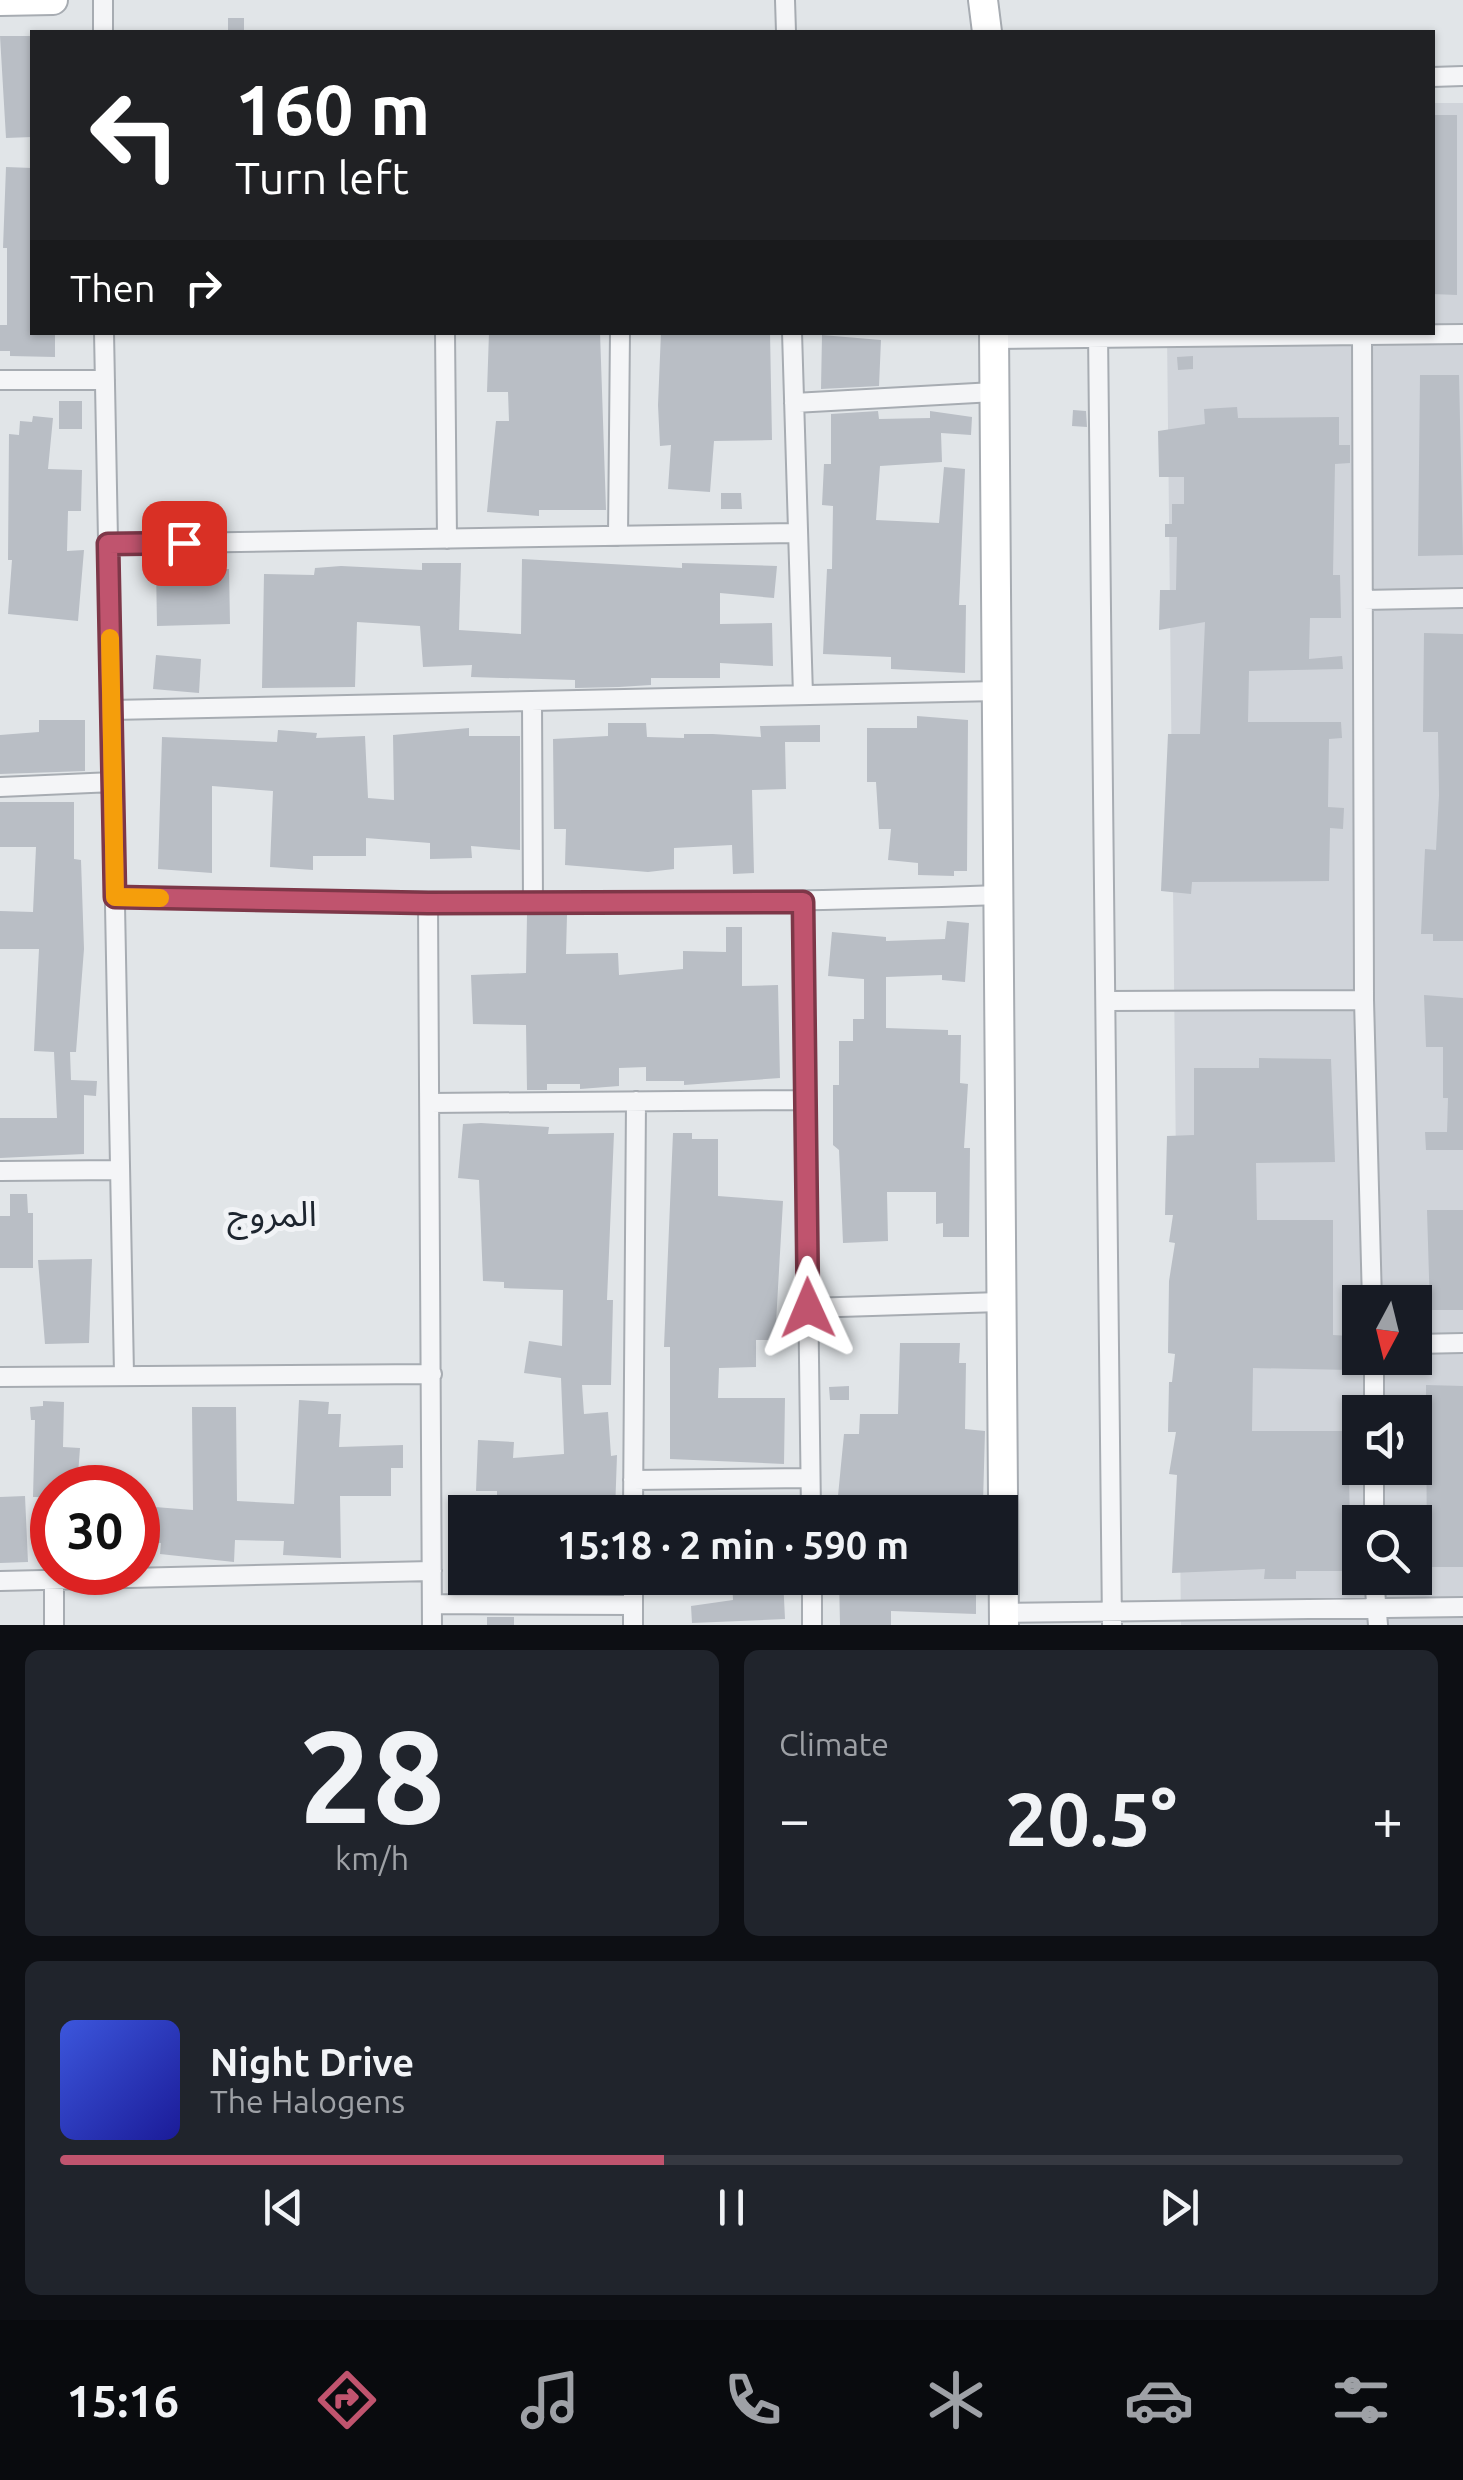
<!DOCTYPE html>
<html lang="en">
<head>
<meta charset="utf-8">
<style>
  :root { --surface:#171b24; --page:#20242c; --text:#f1f3f6; --muted:#9ea1a6; --line:#363941; --accent:#c0546e }
  body { margin:0; font-family:Ubuntu,"Noto Sans Arabic",sans-serif; background:var(--page); color:var(--text); height:100vh; display:flex; flex-direction:column; font-size:38px; white-space:nowrap }
  * { box-sizing:border-box; margin:0 }
  p { font-size:32px; color:var(--muted) }
  .icon { flex:none; width:55px; height:55px; fill:none; stroke:currentColor; stroke-width:2; stroke-linecap:round; stroke-linejoin:round }
  .map { position:relative; height:1625px; overflow:hidden }
  .side { display:flex; flex-direction:column; gap:25px; padding:25px; background:#0d0f14; flex:1 }
  .side>* { flex:none }
  .top-card { position:absolute; left:30px; top:30px; width:1405px; height:305px; border-radius:0px; box-shadow:0 2px 8px #0004; background:#202124; color:#fff; overflow:hidden }
  .needle { width:65px; rotate:187deg }
  .buttons { position:absolute; left:1342px; top:1285px; display:grid; gap:20px }
  .buttons a { display:grid; place-items:center; width:90px; height:90px; border-radius:0px; background:var(--surface); box-shadow:0 2px 8px #0004; font-size:50px }
  .speed { position:absolute; left:30px; top:1465px; display:flex; gap:20px; font-size:50px; font-weight:700; text-align:center }
  .speed>* { display:grid; place-content:center; width:130px; height:130px; border-radius:50%; background:var(--surface); box-shadow:0 2px 8px #0004; line-height:1 }
  .speed .limit { border:15px solid #d22; background:#fff; color:#111 }
  .pin { position:absolute; display:grid; place-items:center; width:85px; height:85px; color:#fff; margin:-42px; border-radius:20px; box-shadow:0 5px 15px #0006 }
  .me { position:absolute; width:110px; margin:-55px; rotate:359deg; stroke-linejoin:round; filter:drop-shadow(0 0 8px #0008) }
  .turn { display:flex; align-items:center; gap:35px; height:210px; padding:0 40px; font-size:45px }
  .turn .icon { width:130px; height:130px; stroke-width:2.5 }
  .turn b { display:block; font-size:70px; line-height:85px }
  .then { display:flex; align-items:center; height:95px; padding:0 40px; background:#0003; gap:20px; font-size:38px }
  .big { font-size:75px; font-weight:700; line-height:1.1 }
  .side .widget { flex:1; display:flex; flex-direction:column; justify-content:center; gap:15px; min-width:0; padding:0 35px; border-radius:15px; background:var(--page) }
  .side .dial { align-items:center; gap:0 }
  .dial b { font-size:130px; line-height:1 }
  .song { display:flex; align-items:center; gap:30px }
  .cover { width:120px; height:120px; border-radius:15px; background:linear-gradient(135deg,hsl(230 70% 55%),hsl(240 70% 35%)) }
  .played { height:10px; border-radius:5px; background:linear-gradient(90deg,var(--accent) 45%,var(--line) 45%) }
  .keys { display:flex; justify-content:space-around; direction:ltr }
  .heat { display:flex; justify-content:space-between; align-items:center; font-size:55px; direction:ltr }
  .side .tiles { flex:1; display:grid; gap:25px; grid-template-columns:1fr 1fr }
  .widget:last-child { grid-column:span 2 }
  .trip { position:absolute; left:448px; top:1495px; width:570px; height:100px; border-radius:0px; background:var(--surface); box-shadow:0 2px 8px #0004; font-weight:700; line-height:100px; text-align:center }
  .dock { display:flex; height:160px; justify-content:space-around; align-items:center; background:#090b0e; color:var(--muted) }
  .dock .icon { width:70px; height:70px }
  .dock .on { color:var(--accent) }
  .dock b { font-size:45px; color:var(--text) }
  .map>svg:first-child { display:block }
</style>
</head>
<body>
<div class="map">
<svg width="1463" height="1625" viewBox="0 0 1463 1625">
  <rect width="100%" height="100%" fill="#e1e5e8"/>
  <path fill="#d0d4da" fill-rule="evenodd" d="M1433,103H1463V1625H1181L1167,333L1432,332ZM1360,1302H1415V1358H1360ZM1360,1412H1415V1468H1360ZM1360,1522H1415V1578H1360Z"/>
  <path fill="#b9bec5" d="M228,18H244V32H228Z
    M0,36H32V137L6,138Z
    M1432,115H1457V295L1432,294Z
    M6,167L32,168V332H55V357L10,356V351H0V325H7V248H3Z
    M489,332H600L606,510H539V516L487,512L496,421H509L508,392H487Z
    M661,332H770L772,440L714,441L710,492L668,489L671,445L660,446L658,405Z
    M822,335L881,340L879,386L821,389Z
    M1193,356V369L1178,370L1177,357Z
    M1420,375H1459L1463,555L1418,556Z
    M59,401H82V429H59Z
    M1237,407L1238,418L1339,417V445H1350V463L1335,464L1333,575H1340L1341,618H1310L1309,659L1342,656L1343,669L1249,671L1248,722H1341L1342,738L1329,739L1328,807L1344,808L1343,829L1330,828L1329,881L1192,882L1191,894L1161,891L1168,734H1200L1205,622L1159,630L1160,590H1176L1177,537H1165V524H1172V504H1184V477H1159L1158,431L1205,424L1204,409Z
    M1073,410L1086,411L1087,427L1072,426Z
    M878,411L879,419L930,418V411L972,417L971,435L941,433L942,462L880,466L876,520L939,523L944,467L965,469L959,605H966L965,673L891,669V657L823,654L827,569H832L833,506L822,505L824,464H831V414Z
    M33,416L53,418L48,469L82,470L81,511H68L67,551L84,550L78,621L8,614L12,560H8L9,434L19,435L20,421L32,422Z
    M721,493H741L742,509H721Z
    M522,559L682,568V563L777,566L774,598L720,593V624L772,623L773,666L720,663V678H651V685L619,687L575,688V680L471,677L472,665L423,667L420,626L357,622L355,687L262,688L264,574L314,575L315,568L341,566L422,570V563H461L459,630L521,634Z
    M198,565L199,569H229L230,624L157,626L156,566Z
    M1424,633L1463,634V941H1433V934H1421L1425,849L1436,850L1439,795L1438,732H1423Z
    M156,655L201,659L199,693L153,689Z
    M917,716L968,720L967,871H954V876L918,875V863L888,860L891,829H879L876,782H867V728H917Z
    M39,720H85V771L0,774V735L39,732Z
    M608,723H646L647,737L684,738V734H713L761,737L760,726L820,725V742H785L786,789L752,790L754,873L733,874L732,845L674,848V869L648,872L565,865L566,829H554L553,739L608,736Z
    M469,728V736H520V850L471,846L472,858L430,859V843L366,838V856H313V870L270,867L273,791L212,786V873L158,869L162,737L277,742L278,730L317,733L316,738L365,736L368,798L394,800L393,735Z
    M0,802H74V859L81,860L84,949L76,1052H70L71,1080L97,1081L96,1096L84,1095V1154L0,1158V1118H57L54,1052L34,1051L39,949H0V911L33,912L36,847H0Z
    M527,915H567L566,954L618,953L619,975L683,969V951L726,952V927H742V986L778,985L780,1078L684,1085V1081H646V1067L619,1068V1086L580,1089V1084H547V1090H527L526,1025L473,1024L471,975L526,973Z
    M947,921L969,923L965,982L942,980V975L886,977V1028L948,1030V1035H961L960,1083L968,1084L964,1148H970L969,1237H943V1223L936,1224V1192H887L888,1241L843,1243L839,1150L833,1145V1085H839V1041H853V1019H864V979L828,976L832,932L886,937V941L945,939Z
    M1424,995L1463,998V1150H1426L1425,1132H1447L1448,1098H1443V1047H1426Z
    M1259,1058L1331,1059L1335,1162L1256,1163L1257,1220H1333V1335L1350,1336V1370L1253,1368L1252,1431H1348L1351,1571H1296V1579H1264L1265,1569L1172,1573L1177,1475L1169,1474L1176,1432H1168L1169,1382H1172L1175,1354L1168,1353L1169,1281L1175,1243L1169,1242L1173,1215H1165L1167,1136L1194,1135V1068H1259Z
    M481,1123L549,1127L548,1134L614,1133L607,1300H613L611,1385H582L584,1414L608,1412L611,1456L617,1455L615,1512H497V1491H476L478,1440L514,1442L513,1458L564,1454L561,1378L524,1373L529,1341L562,1346L563,1290L504,1288V1282L483,1281L479,1180L458,1178L463,1124Z
    M673,1133H692V1139H718V1196L783,1201L775,1340H756V1367L719,1368L718,1398H785L784,1464L670,1459V1347H664Z
    M10,1194H27L28,1213H33V1268H0V1216H10Z
    M1427,1210H1463V1310H1430Z
    M92,1259L89,1343L45,1344L38,1260Z
    M900,1343H960L959,1363H966L965,1429L985,1431L983,1503L837,1506L844,1434H859L860,1414H898Z
    M1426,1385L1463,1386V1567H1427Z
    M849,1386V1400H830L829,1387Z
    M299,1400L329,1402L328,1414H341L339,1447L403,1445V1468H391V1496H340L341,1558L283,1555L284,1541L235,1540L234,1562L160,1554L161,1543L139,1542L142,1506L193,1510L192,1407H236L237,1501L294,1504Z
    M43,1401L64,1402L63,1447L80,1448L77,1488H52V1497H33L35,1420H31L30,1407L43,1406Z
    M25,1496L28,1562L0,1563V1497Z
    M505,1578H552V1592H485L484,1584L505,1583Z
    M560,1578H613L612,1592L559,1588Z
    M732,1578H783L785,1619L692,1623L691,1606L733,1600Z
    M839,1578H976V1614L891,1611V1625H840Z
    M487,1617H514V1625H487Z"/>
  <g fill="none" stroke-linecap="round" stroke-linejoin="round">
    <defs>
      <path id="street" d="M785,0L786,32
        M103,32V0
        M1432,77L1463,76
        M104,332L124,1374
        M445,332L447,539
        M792,332L803,695
        M1098,332L1112,1625
        M1362,335L1364,1000L1372,1302
        M994,339L1463,334
        M0,380H105
        M794,403L994,392
        M618,536L620,332
        M108,544L798,533
        M1363,600L1463,598
        M532,701L533,903
        M111,710L998,691
        M0,787L113,782
        M115,897C410,903 704,906 999,895
        M803,902L811,1512
        M428,903L432,1625
        M1107,1001L1364,1000
        M430,1103L806,1100
        M0,1171L120,1170
        M808,1308L1000,1302
        M1415,1344L1463,1343
        M1374,1358V1412
        M0,1377L432,1374
        M1374,1468V1522
        M633,1480L810,1478
        M633,1512L636,1101
        M633,1578V1625
        M812,1578V1625
        M1374,1578L1378,1625
        M54,1580V1625
        M0,1581L432,1571
        M432,1604L633,1605
        M1004,1613L1463,1607"/>
      <path id="secondary" d="M983,0L987,32
        M0,1L53,0
        M994,332L1004,1625"/>
    </defs>
    <use href="#street" stroke="#a7acb2" stroke-width="22"/>
    <use href="#secondary" stroke="#a7acb2" stroke-width="32"/>
    <use href="#street" stroke="#f4f5f7" stroke-width="18"/>
    <use href="#secondary" stroke="#fff" stroke-width="28"/>
  </g>
  <g fill="none" stroke-linecap="round" stroke-linejoin="round">
    <defs>
      <path id="route" d="M184,543L108,544L115,897L428,903L803,902L808,1308"/>
    </defs>
    <use href="#route" stroke="#7d3748" stroke-width="25"/>
    <use href="#route" stroke="#c0546e" stroke-width="18"/>
    <path stroke="#f59e0b" stroke-width="18" d="M110,638L115,897L160,898"/>
  </g>
  <g text-anchor="middle" stroke-width="10" stroke-linejoin="round" paint-order="stroke">
    <g font-size="35" fill="#1d252f" stroke="#f1f3f6">
      <text x="272" y="1226">المروج</text>
    </g>
  </g>
</svg>
<div class="buttons">
<a><svg class="needle" viewBox="-14 -14 28 28"><path d="M0-13l5 13h-10z" fill="#e53935"/><path d="M0 13l5-13h-10z" fill="#9ea1a6"/></svg></a>
<a><svg class="icon" aria-label="sound" viewBox="0 0 24 24"><path d="M4 9h4l5-4v14l-5-4H4zM17 9q2 3 0 6"/></svg></a>
<a><svg class="icon" aria-label="search" viewBox="0 0 24 24"><circle cx="10" cy="10" r="6"/><path d="M15 15l6 6"/></svg></a>
</div>
<div class="speed"><div class="limit">30</div></div>
<div class="pin" style="left:184px;top:543px;background:#d93025"><svg class="icon" aria-label="arrive" viewBox="0 0 24 24"><path d="M6 21V4h12l-3 4 3 4H6"/></svg></div>
<svg class="me" style="left:808px;top:1308px" viewBox="-20 -20 40 40"><path d="M0-17L14 15 0 8-14 15z" fill="#c0546e" stroke="#fff" stroke-width="4"/></svg>
<div class="trip">15:18 · 2 min · 590 m</div>
<div class="top-card">
<div class="turn"><svg class="icon" aria-label="left" viewBox="0 0 24 24"><path d="M17 20v-9H6M10 6l-5 5 5 5"/></svg><div><b>160 m</b>Turn left</div></div>
<div class="then">Then<svg class="icon" aria-label="right" viewBox="0 0 24 24"><path d="M7 20v-9h11M14 6l5 5-5 5"/></svg></div>
</div>
</div>
<section class="side">
<div class="tiles">
<div class="widget dial"><b>28</b><p>km/h</p></div>
<div class="widget"><p>Climate</p>
<div class="heat"><a>−</a><b class="big">20.5°</b><a>+</a></div>
</div>
<div class="widget">
<div class="song"><i class="cover"></i><div><b>Night Drive</b><p>The Halogens</p></div></div>
<div class="played"></div>
<div class="keys"><svg class="icon" aria-label="previous" viewBox="0 0 24 24"><path d="M18 5L8 12l10 7zM5 5v14"/></svg><svg class="icon" aria-label="pause" viewBox="0 0 24 24"><path d="M8 5v14M16 5v14"/></svg><svg class="icon" aria-label="next" viewBox="0 0 24 24"><path d="M6 5l10 7-10 7zM19 5v14"/></svg></div>
</div>
</div>
</section>
<nav class="dock">
<b>15:16</b>
<svg class="icon on" aria-label="directions" viewBox="0 0 24 24"><path d="M12 3l9 9-9 9-9-9zM9 14v-3h6M13 9l2 2-2 2"/></svg>
<svg class="icon" aria-label="music" viewBox="0 0 24 24"><path d="M9 18V5l10-2v13"/><circle cx="6" cy="18" r="3"/><circle cx="16" cy="16" r="3"/></svg>
<svg class="icon" aria-label="phone" viewBox="0 0 24 24"><path d="M5 4h4l2 5-3 2q2 4 5 5l2-3 5 2v4C11 20 4 13 5 4z"/></svg>
<svg class="icon" aria-label="climate" viewBox="0 0 24 24"><path d="M12 3v18M4 7l16 10M4 17L20 7"/></svg>
<svg class="icon" aria-label="car" viewBox="0 0 24 24"><path d="M5 17H2v-5l4-1 3-4h7l3 4 3 1v5h-3M9 17h6M6 11h13"/><circle cx="7" cy="17" r="2"/><circle cx="17" cy="17" r="2"/></svg>
<svg class="icon" aria-label="filters" viewBox="0 0 24 24"><path d="M4 7h16M4 17h16"/><circle cx="9" cy="7" r="2"/><circle cx="15" cy="17" r="2"/></svg>
</nav>
</body>
</html>
